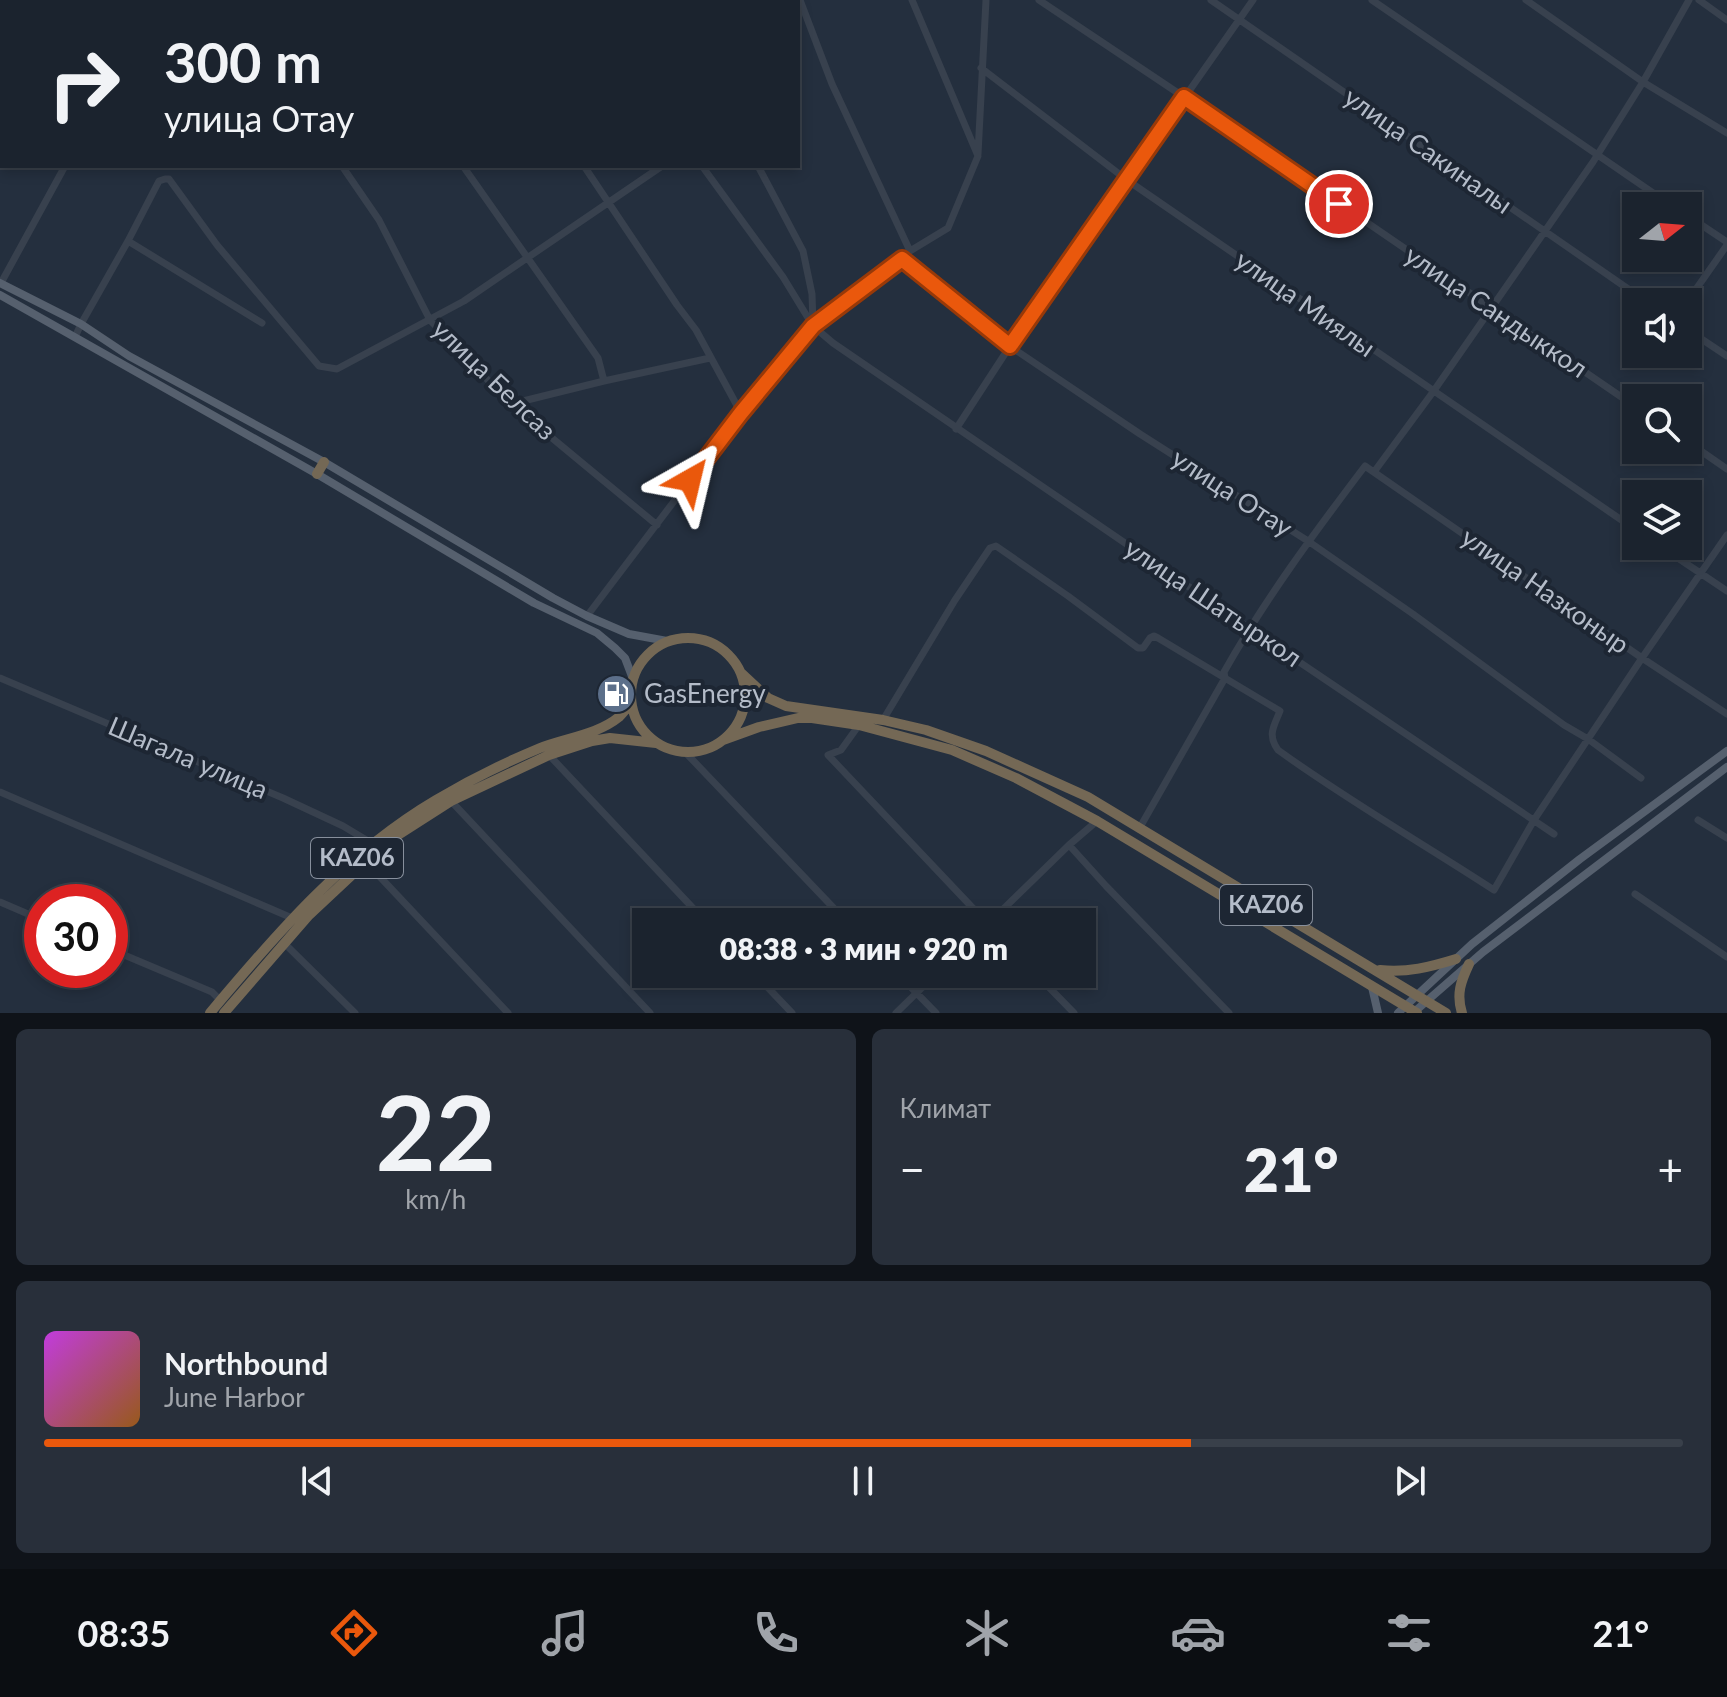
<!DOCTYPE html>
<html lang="ru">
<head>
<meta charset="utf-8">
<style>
  :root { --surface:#1b232e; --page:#282f3a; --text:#f1f3f6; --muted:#a0a4aa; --line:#39404a; --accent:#ea580c }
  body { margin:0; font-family:Lato,sans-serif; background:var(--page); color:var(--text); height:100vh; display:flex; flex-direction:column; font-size:30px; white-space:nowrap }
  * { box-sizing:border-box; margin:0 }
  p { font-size:26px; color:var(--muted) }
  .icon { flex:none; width:44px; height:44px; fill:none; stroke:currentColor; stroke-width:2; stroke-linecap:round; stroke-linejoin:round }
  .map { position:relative; height:1013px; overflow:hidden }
  .side { display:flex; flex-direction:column; gap:16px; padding:16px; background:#0f1319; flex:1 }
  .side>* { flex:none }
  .banner { position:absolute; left:0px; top:0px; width:800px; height:168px; box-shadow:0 4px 12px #0003,0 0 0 2px var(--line); background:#1b232e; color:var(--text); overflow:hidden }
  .needle { width:52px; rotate:73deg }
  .fabs { position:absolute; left:1622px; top:192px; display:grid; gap:16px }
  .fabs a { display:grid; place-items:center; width:80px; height:80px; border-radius:0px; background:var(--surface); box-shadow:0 4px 12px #0003,0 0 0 2px var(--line); font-size:40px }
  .speed { position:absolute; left:24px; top:884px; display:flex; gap:16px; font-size:40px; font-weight:700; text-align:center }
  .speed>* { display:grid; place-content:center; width:104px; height:104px; border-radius:50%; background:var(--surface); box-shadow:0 4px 12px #0003,0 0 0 2px var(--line); line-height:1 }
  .speed .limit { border:12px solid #d22; background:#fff; color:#111 }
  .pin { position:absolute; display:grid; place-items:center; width:68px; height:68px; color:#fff; margin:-34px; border:4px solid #fff; border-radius:50%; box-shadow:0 2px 8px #0007 }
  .me { position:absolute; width:88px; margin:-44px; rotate:37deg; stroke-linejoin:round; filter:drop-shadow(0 0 6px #0008) }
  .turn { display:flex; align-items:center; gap:28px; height:168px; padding:0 32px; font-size:36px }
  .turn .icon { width:104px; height:104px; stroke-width:2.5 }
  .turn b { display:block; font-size:56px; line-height:68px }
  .big { font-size:60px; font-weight:800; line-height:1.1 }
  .side .tile { flex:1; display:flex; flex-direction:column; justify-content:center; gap:12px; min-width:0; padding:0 28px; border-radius:12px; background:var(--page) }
  .side .dial { align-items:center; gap:0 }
  .dial b { font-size:104px; line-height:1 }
  .song { display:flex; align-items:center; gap:24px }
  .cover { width:96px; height:96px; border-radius:12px; background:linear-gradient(135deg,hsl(290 70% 55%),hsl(30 70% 35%)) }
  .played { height:8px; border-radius:4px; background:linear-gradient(90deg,var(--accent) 70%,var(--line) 70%) }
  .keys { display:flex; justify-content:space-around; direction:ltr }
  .heat { display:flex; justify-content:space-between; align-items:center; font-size:44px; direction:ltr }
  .side .tiles { flex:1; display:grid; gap:16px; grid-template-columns:1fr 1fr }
  .tile:last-child { grid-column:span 2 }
  .trip { position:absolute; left:632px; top:908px; width:464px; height:80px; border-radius:0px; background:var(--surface); box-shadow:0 4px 12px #0003,0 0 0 2px var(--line); font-weight:800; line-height:80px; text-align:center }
  .tab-bar { display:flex; height:128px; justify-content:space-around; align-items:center; background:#0b0e12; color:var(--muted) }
  .tab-bar .icon { width:56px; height:56px }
  .tab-bar .active { color:var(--accent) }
  .tab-bar b { font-size:36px; color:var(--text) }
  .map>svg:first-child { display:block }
</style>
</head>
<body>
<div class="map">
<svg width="1727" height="1013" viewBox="0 0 1727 1013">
  <rect width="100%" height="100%" fill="#242f3e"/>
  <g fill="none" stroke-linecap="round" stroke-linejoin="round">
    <path stroke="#38414e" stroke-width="7" d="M226,0L227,2
      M345,0L346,2
      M355,0L356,2
      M470,0L471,2
      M589,0L591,2
      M683,0L684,2
      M800,0L832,84L910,251
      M1039,0L1184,97L1636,407
      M1211,0L1647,302
      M1372,0L1672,206
      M1526,0L1643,82L1727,133
      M1699,0L1727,20
      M52,2L53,0
      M428,2L432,0
      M981,68L1127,180L1636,530
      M0,89L2,85
      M978,154L986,0
      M342,166L379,220L430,320L511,404L657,525
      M463,166L598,358L604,381L511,404
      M584,166L677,305L696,330L741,413
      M702,166L783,277L813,326L833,343L1249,628L1554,834
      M758,166L803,251L812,294L813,324
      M1688,216L1727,242
      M128,241L262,323
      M902,259L1014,349L1140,434L1308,541L1413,614L1564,725L1588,739L1641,778
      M1,283L65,166
      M1687,302L1727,245
      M1688,330L1727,356
      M75,337L81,324L128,241L159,181L165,179H169L217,245L319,366L337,369L464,301L662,166
      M604,381L710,358
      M956,429L1010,346L1253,0
      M1688,442L1727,469
      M1374,472L1433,392L1593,162L1643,82L1689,0
      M1660,546L1727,591
      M587,616L741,413L813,326L910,251L948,228L978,156L912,0
      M0,678L283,798L343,826L373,844
      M883,720L955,600L990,548L996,546L1068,596L1138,648H1143L1150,638L1154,636L1158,638L1280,711C1274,726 1267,735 1278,750C1347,800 1422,843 1494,890L1534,820L1642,658L1727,535
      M859,725L841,750L828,755L986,922
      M685,752L847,922
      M549,755L706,922
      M0,792L292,918
      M451,801L650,1013
      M1698,820L1727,838
      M1139,829L1225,678L1224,672C1265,599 1315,532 1365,466L1642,658L1727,714
      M1069,845L1106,886L1229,1013
      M366,862L508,1013
      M1635,894L1727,957
      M0,902L42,920
      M990,922L1069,845L1097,821
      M284,943L355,1013
      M110,949L212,992L220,1000
      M755,974L792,1013
      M898,974L936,1013
      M1036,974L1074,1013
      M896,1013L936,974"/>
    <path stroke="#56606e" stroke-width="8" d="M0,283L81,324L129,356L324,462L553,598L587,616L629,634L667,641
      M0,295L317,474L534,603L597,633L615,648L625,658L633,679
      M1372,987L1378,1013
      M1398,1013L1472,944L1580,859L1727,751
      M1413,1013L1483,952L1727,767"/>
    <path stroke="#746855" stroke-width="10" d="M317,474L324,462
      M631 695a57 57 0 1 1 114 0a57 57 0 1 1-114 0Z
      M741,673L768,698L786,706L883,720L926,730L986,751L1088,797L1446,1013
      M723,740L759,727L798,718H812L859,725L952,750L1016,778L1097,821L1417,1013
      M1380,970C1407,973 1430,967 1456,959
      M210,1013C276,934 346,853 436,800C468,781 504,763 540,748C565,738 597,735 619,717C623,713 627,708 631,703
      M224,1013L309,915L387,842L451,801L549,755L592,741L610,738L656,743
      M1462,1013C1456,994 1461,981 1469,964"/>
  </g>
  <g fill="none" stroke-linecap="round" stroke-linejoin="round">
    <defs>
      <path id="route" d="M690,480L741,413L813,326L902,259L1010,346L1184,97L1339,204"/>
    </defs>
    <use href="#route" stroke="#983908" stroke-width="20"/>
    <use href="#route" stroke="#ea580c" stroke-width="14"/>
  </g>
  <defs>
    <symbol id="fuel-disc" viewBox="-11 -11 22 22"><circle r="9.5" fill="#5c6f8a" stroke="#1d2633"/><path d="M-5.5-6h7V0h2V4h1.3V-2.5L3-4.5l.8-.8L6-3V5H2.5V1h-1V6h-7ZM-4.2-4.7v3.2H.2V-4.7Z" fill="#fff"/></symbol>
  </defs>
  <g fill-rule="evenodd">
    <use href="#fuel-disc" x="594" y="672" width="44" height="44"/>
  </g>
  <g text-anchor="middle" stroke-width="8" stroke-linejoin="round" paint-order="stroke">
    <g fill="#1d2633" stroke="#878f9c" stroke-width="2">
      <rect x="311" y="838" width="92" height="40" rx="6"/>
      <rect x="1220" y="885" width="92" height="40" rx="6"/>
    </g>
    <g font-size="24" font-weight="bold" fill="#b4bcc9">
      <text x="357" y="866">KАZ06</text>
      <text x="1266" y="913">KАZ06</text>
    </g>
    <g font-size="26" fill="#b4bcc9" stroke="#1d2633">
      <text transform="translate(1428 151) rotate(35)" y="9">улица Сакиналы</text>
      <text transform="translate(1305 304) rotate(35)" y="9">улица Миялы</text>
      <text transform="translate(1496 312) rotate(34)" y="9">улица Сандыккол</text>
      <text transform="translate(494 380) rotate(44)" y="9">улица Белсаз</text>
      <text transform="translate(1232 493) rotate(33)" y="9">улица Отау</text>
      <text transform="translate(1545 591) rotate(35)" y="9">улица Назконыр</text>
      <text transform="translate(1213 603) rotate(34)" y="9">улица Шатыркол</text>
      <text transform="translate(188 758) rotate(23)" y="9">Шагала улица</text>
    </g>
    <g font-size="26" fill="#b4bcc9" stroke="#1d2633" text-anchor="start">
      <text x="644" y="703">GasEnergy</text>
    </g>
  </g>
</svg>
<div class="fabs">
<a><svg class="needle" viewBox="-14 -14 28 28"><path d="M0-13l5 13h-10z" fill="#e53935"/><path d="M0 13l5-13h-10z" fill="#a0a4aa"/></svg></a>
<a><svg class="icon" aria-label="sound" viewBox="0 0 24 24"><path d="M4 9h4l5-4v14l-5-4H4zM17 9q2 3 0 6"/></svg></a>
<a><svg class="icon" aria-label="search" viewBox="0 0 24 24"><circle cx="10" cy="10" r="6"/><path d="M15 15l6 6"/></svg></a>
<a><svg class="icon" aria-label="layers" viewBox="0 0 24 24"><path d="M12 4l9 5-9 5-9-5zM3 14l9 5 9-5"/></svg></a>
</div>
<div class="speed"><div class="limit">30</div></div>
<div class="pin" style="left:1339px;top:204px;background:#d93025"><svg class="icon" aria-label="arrive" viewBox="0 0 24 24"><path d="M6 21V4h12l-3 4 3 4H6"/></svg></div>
<svg class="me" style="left:690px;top:480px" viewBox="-20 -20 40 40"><path d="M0-17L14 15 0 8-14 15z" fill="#ea580c" stroke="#fff" stroke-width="4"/></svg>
<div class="trip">08:38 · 3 мин · 920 m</div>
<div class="banner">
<div class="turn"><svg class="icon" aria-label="right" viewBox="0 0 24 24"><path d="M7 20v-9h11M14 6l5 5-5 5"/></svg><div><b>300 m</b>улица Отау</div></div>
</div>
</div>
<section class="side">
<div class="tiles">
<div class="tile dial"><b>22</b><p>km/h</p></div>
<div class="tile"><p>Климат</p>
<div class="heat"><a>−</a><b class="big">21°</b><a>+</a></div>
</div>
<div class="tile">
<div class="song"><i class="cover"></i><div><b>Northbound</b><p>June Harbor</p></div></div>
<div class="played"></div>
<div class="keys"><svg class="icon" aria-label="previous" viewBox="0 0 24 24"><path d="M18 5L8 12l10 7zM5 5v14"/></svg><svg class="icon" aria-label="pause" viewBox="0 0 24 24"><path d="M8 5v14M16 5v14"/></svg><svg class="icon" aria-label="next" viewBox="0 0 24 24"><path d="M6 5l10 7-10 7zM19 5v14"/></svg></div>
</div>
</div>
</section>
<nav class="tab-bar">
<b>08:35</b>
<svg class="icon active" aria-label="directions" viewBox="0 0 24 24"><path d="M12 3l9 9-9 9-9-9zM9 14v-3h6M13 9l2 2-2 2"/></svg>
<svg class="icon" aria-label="music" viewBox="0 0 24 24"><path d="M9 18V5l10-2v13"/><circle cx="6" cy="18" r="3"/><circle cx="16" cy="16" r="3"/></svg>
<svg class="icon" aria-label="phone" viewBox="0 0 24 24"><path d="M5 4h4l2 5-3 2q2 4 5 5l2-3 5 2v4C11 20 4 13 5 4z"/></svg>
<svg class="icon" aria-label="climate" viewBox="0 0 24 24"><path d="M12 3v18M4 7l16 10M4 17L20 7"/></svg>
<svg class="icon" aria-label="car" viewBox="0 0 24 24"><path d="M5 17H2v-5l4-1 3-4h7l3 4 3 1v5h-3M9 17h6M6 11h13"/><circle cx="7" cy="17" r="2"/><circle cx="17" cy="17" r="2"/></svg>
<svg class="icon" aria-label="filters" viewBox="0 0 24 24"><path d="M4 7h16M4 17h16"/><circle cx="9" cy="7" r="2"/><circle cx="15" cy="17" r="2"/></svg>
<b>21°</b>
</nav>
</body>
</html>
